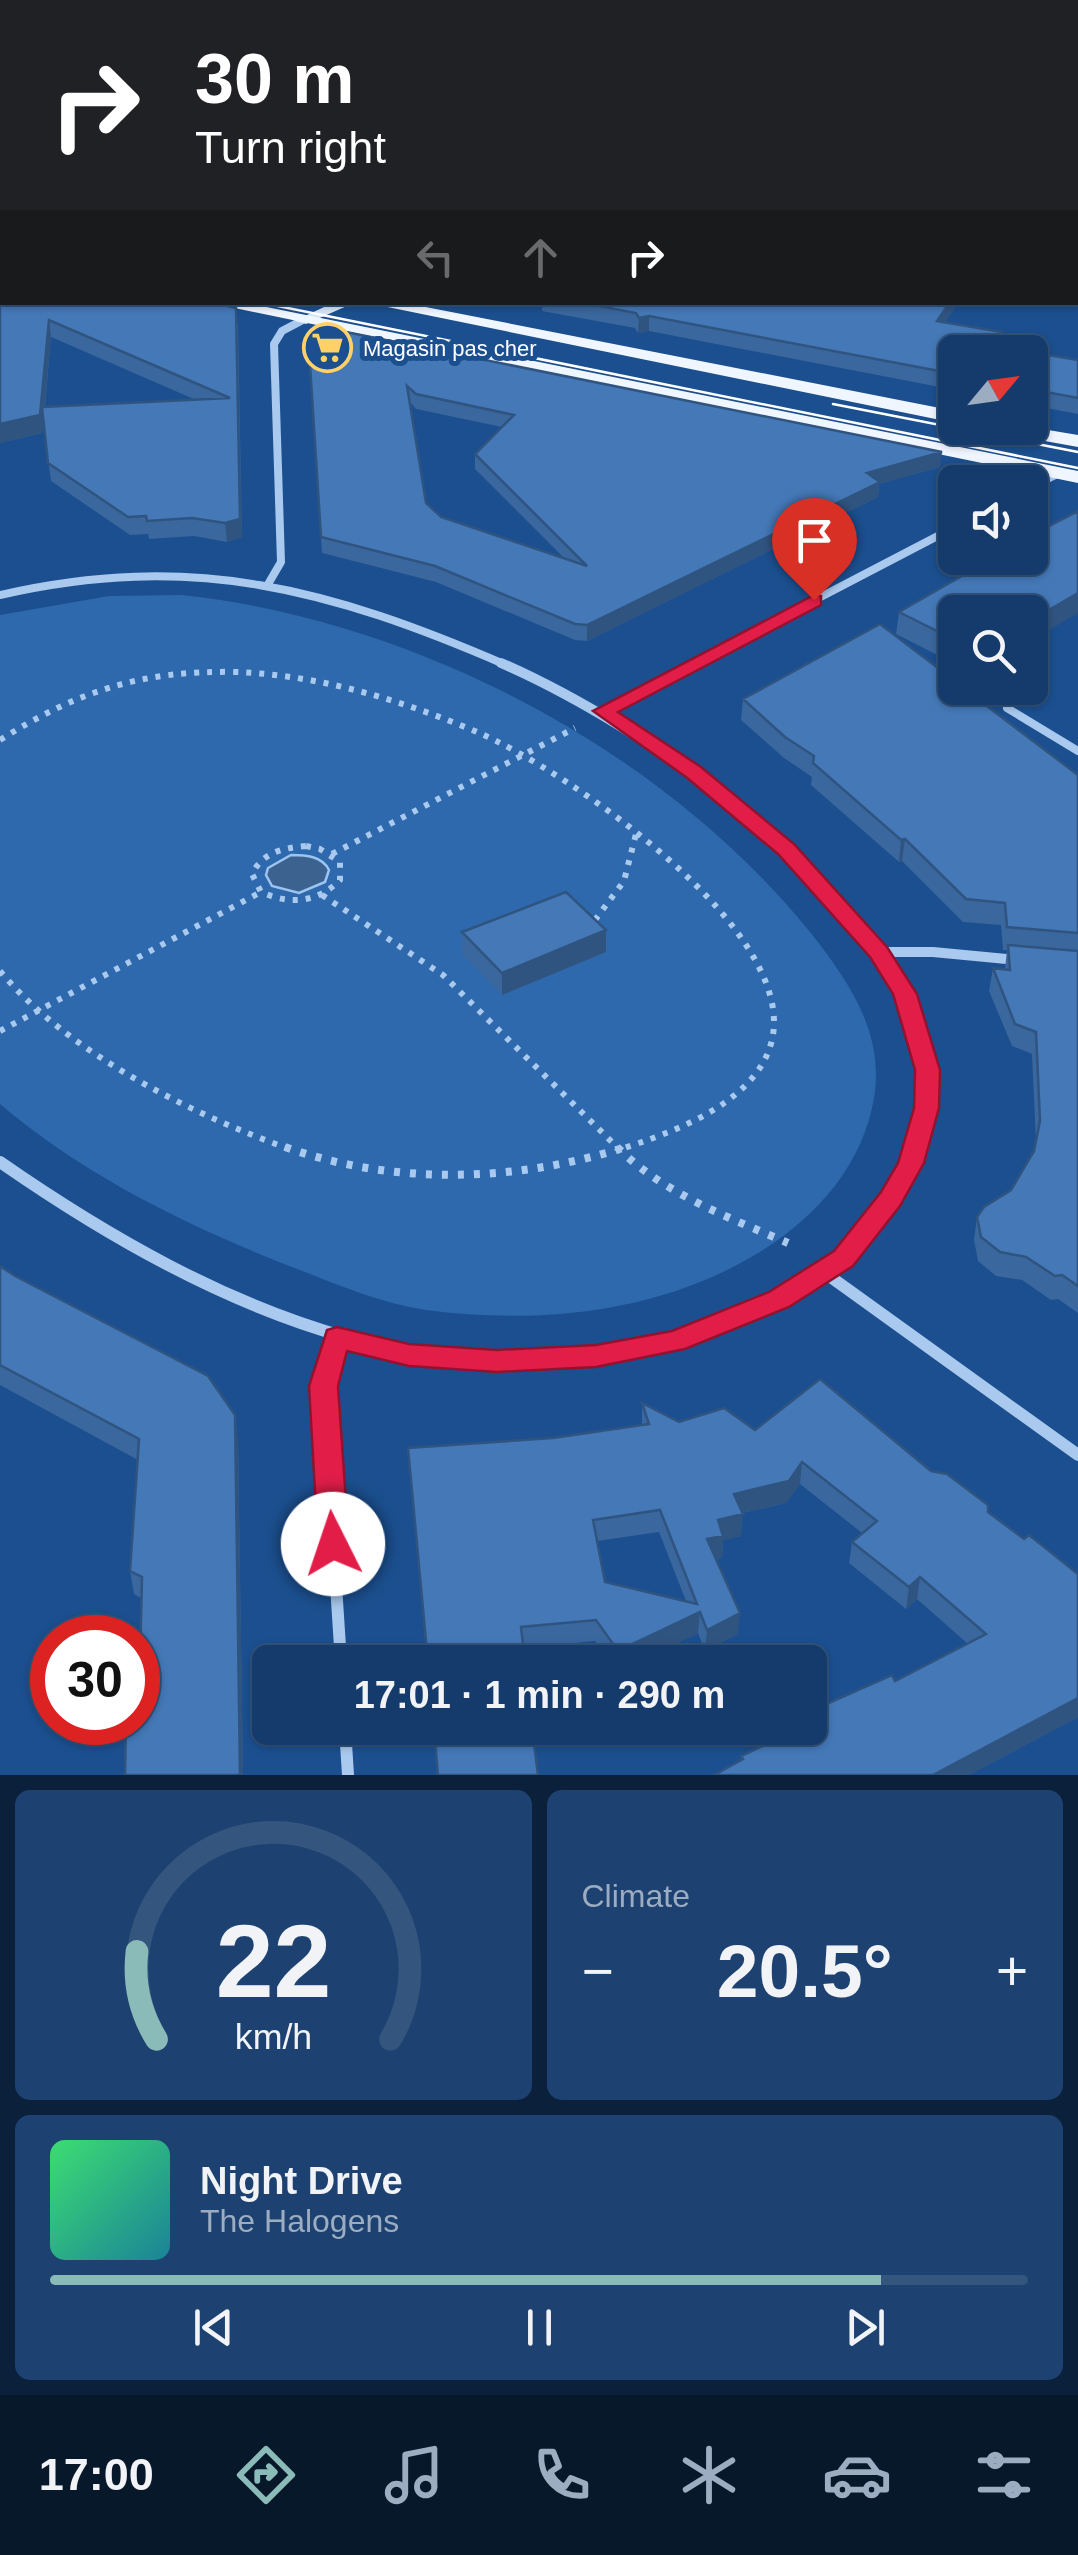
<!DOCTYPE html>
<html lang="en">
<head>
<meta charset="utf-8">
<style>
  :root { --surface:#143b6b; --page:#1d4271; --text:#f1f3f6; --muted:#9dadc1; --line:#33557e; --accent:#8bbbb9 }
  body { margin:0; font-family:Helvetica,sans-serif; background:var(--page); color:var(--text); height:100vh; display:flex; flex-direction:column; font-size:38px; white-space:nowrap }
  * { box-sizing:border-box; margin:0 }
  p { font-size:32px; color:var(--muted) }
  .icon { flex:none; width:55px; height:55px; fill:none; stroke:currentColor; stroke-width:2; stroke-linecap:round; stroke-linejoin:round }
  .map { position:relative; height:1775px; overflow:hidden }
  .drawer { display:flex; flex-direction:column; gap:15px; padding:15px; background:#0b203b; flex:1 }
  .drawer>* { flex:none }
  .top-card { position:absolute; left:0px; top:0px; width:1080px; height:305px; box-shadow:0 2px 8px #0004,0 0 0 2px var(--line); background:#202124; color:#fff; overflow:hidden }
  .needle { width:65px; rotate:61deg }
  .fabs { position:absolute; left:938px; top:335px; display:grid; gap:20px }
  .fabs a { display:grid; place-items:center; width:110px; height:110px; border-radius:15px; background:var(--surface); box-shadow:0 2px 8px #0004,0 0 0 2px var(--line); font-size:50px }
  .speed { position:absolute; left:30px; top:1615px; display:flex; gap:20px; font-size:50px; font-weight:700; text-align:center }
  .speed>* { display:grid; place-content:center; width:130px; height:130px; border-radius:50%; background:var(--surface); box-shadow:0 2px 8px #0004,0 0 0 2px var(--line); line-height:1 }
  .speed .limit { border:15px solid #d22; background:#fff; color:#111 }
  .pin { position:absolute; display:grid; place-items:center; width:85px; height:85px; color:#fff; margin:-102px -42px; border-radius:50% 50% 50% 0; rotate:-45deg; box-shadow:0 0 10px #0007 }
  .pin .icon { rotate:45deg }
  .me { position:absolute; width:110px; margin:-55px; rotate:356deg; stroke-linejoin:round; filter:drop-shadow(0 0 8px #0008) }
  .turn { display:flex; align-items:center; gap:35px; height:210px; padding:0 30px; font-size:45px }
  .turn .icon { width:130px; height:130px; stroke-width:2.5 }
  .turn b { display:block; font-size:70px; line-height:85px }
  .lanes { display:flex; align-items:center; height:95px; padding:0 30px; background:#0003; justify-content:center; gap:50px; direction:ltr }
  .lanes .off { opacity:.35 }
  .big { font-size:75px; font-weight:800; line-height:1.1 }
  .drawer .widget { flex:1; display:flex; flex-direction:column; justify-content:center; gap:15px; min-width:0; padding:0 35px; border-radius:15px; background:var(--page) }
  .drawer .dial { align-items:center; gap:0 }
  .dial svg { height:260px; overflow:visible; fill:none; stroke:var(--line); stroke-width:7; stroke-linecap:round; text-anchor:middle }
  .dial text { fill:var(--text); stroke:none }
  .song { display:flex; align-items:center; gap:30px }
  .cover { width:120px; height:120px; border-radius:15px; background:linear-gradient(135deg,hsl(140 70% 55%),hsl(190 70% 35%)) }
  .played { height:10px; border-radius:5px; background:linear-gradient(90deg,var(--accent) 85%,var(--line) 85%) }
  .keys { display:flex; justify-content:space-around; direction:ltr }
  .heat { display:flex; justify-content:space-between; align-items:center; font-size:55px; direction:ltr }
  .drawer .tiles { flex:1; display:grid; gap:15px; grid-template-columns:1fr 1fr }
  .widget:last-child { grid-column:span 2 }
  .trip { position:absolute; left:252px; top:1645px; width:575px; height:100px; border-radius:15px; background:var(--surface); box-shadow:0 2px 8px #0004,0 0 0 2px var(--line); font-weight:800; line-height:100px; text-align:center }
  .tab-bar { display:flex; height:160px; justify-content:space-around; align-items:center; background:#08182b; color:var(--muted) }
  .tab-bar .icon { width:70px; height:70px }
  .tab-bar .on { color:var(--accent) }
  .tab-bar b { font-size:45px; color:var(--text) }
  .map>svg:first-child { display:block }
</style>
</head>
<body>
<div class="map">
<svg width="1078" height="1775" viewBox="0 0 1078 1775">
  <rect width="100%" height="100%" fill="#1b4f8f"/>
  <path fill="#2e69ad" d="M182,595C415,620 662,749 810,932C848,980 885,1033 874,1098C863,1164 818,1215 763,1250C663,1313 540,1325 426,1310C385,1304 343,1287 305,1272C198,1231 88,1179 0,1104V615L109,596Z"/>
  <path fill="#3c6290" stroke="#9cc4f0" stroke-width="2.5" d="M291,855C306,855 322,856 329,870L325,882L299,893L272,886L266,875L268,868Z"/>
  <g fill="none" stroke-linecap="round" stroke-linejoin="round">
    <path stroke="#a9c9ee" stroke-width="4" stroke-dasharray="2.5 5" stroke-linecap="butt" d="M0,178V190"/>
    <path stroke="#a9c9ee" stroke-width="6" stroke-dasharray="5 8" stroke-linecap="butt" d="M0,740C78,691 142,670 236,672C319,675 401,700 477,732C564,769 808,934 770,1047C751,1105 671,1133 618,1150
      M306,846L320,849L340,862V880C317,903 290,905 261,892L252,874C263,852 283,848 306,846Z
      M332,854L575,728
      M322,895L443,975L620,1150
      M595,920L624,881L636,834
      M0,971C69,1054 191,1114 292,1150
      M0,1031L261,892"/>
    <path stroke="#a9c9ee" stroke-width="8" stroke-dasharray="6 10" stroke-linecap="butt" d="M285,1147C395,1186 517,1182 626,1147
      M617,1147C664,1194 728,1217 788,1243"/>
    <path stroke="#a9c9ee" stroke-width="8" d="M1007,708L1078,751"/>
    <path stroke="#a9c9ee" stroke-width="6" d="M0,137L2,126"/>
    <path stroke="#a9c9ee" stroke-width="8" d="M1030,488L1059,473
      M267,586L281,562L274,344L282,331L301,321
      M0,595C192,551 330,589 506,665
      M690,665L955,527"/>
    <path stroke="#a9c9ee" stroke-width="10" d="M501,663C641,724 886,889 924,1045C932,1080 927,1116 915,1150
      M603,711L695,663
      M879,952H933L1017,960"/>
    <path stroke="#a9c9ee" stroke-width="12" d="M0,1162C216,1312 466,1427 729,1321C823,1283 876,1245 916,1147
      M825,1273L1078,1455
      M337,1338L323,1386L341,1662
      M345,1728L348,1775"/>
    <path fill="#d6e6fa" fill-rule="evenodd" d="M335,302H356L306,324L294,321Z"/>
    <path fill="#f0f6ff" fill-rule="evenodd" d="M0,230H2V240H0Z
      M0,253H2V263H0Z
      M206,302H242L1078,471V483Z
      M363,302H400L955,411V423Z
      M1030,427L1078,435V447L1007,434L998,428Z"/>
    <path stroke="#fff" stroke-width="2.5" d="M258,302L1078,468
      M833,404L1078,452"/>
  </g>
  <path fill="#3a679d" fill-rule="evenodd" d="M0,260L238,324L242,537L227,542L194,536L149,539L148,534L130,535L51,481L43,421L42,433L0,443ZM51,337L196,400L45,406Z
    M542,302H959L945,322L1000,347L1078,360V414L1030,405V352H955V390L649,331L638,333L635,328L542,311Z
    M308,333L940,467L879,484L878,497L587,641L575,640L436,582L322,553ZM410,402L416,409L502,427L475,454V469L564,558L441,517L426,503Z
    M899,612H955V664L896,634Z
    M743,699L1078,775V1313L1058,1299L1051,1300L1022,1280L996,1276L978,1261L974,1240L977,1217L1011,1190L1034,1151L1036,1142L1032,1054L1012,1046L989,991L993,968L1005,969L1007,950H1003L1001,925L963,922L902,861L899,862L811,785L812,777L784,758L741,720Z
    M606,930V952L502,995L462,954V932Z
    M0,1266L238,1438L243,1775H125L139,1704L141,1598L134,1594L130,1571L138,1460L0,1385Z
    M642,1403L679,1422L755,1430L931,1471L1024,1539L1078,1574V1717L969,1775L741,1760V1756L814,1722L815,1709L895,1681L968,1644L917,1599L906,1609L849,1563L852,1542L862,1533L800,1484L786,1503L742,1513L741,1536L723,1540L722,1558L716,1559L738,1634L705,1651L698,1633L639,1662H610L595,1641L523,1648L525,1662H427L408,1448L553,1438L642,1425ZM659,1532L686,1601L605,1582L597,1541Z"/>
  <path fill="#305480" d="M950,302H959L935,336L937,321Z
    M236,308L242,537L227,542L225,523Z
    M649,316V331L638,333L639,318Z
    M49,320L51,337L42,433L0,443V424Z
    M1002,332L1000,348L994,346Z
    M942,452L940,467L879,484L878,497L587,641V625L867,473Z
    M1078,593V613L1030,641V621Z
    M905,839L902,861L899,862L901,840Z
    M606,930V952L502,995V973Z
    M235,1415L238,1438L243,1775H240Z
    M802,1462L800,1484L786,1503L732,1515L734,1494Z
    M743,1514L741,1536L723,1540L722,1558L705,1561L707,1539L718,1520Z
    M920,1577L917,1599L906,1609L909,1587Z
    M700,1612L698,1633L639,1662H618V1651Z
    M740,1613L738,1634L705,1651L707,1630Z
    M1078,1698V1717L969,1775H933Z"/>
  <path fill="#4478b7" stroke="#305480" stroke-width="2.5" fill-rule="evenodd" d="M35,0H1078V227V2H35Z
    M0,260L2,261V302H211L236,308L240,519L225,523L192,518L147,521L146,516L128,517L48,463L42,407L230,398L49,320L40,415L0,424Z
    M578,302H950L937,321L1002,332L994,346L1078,360V398L1030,389V352H955V374L649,316L639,318L636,313Z
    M326,328L942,452L867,473L880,482L587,625L575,624L435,566L321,537L308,333ZM407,386L416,394L514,415L475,454L587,566L441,517L426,503Z
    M1078,511V593L1030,621V612H955V640L899,612L993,558H1030V536Z
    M880,624L955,681V688H963L1078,775V933L1007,927L1005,903L966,899L905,839L901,840L813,763L814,756L785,737L743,699Z
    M566,892L606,930L502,973L462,932Z
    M1008,945L1078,951V1286L1062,1275L1055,1276L1026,1257L1000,1252L981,1237L977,1217L984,1207L1011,1190L1034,1151L1040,1121L1036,1032L1015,1024L993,968L1010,970Z
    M0,1266L15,1276L208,1376L235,1415L240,1775H125L126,1722H138V1705L139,1704L142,1577L130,1571L139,1439L0,1365Z
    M820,1379L931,1471L947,1474L988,1505V1512L1024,1539L1029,1535L1078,1574V1698L933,1775H714L743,1759L741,1756L802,1728H810V1724L821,1718L815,1709L892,1675L895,1681L986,1634L920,1577L909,1587L852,1542L877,1521L802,1462L789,1481L734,1494L743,1514L718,1520L723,1536L707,1539L740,1613L707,1630L700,1612L618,1651L596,1620L521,1627L525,1662H428L408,1448L553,1438L649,1424L642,1403L679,1422L724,1408L755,1430ZM660,1510L697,1604L605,1582L593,1520Z
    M434,1728H532L538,1775H438Z"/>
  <path fill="#e11d48" stroke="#92132f" stroke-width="2.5" d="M814,595L821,596V605L618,712L701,767L794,844L887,947L917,994L940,1070L939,1108L924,1163L900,1206L853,1266L789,1307L685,1349L596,1367L497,1372L409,1366L347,1351L338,1386L349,1544L344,1553L333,1557L322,1553L318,1544L309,1386L327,1330L337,1327L409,1344L497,1350L596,1345L672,1331L769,1292L834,1251L881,1192L898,1163L914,1108L915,1070L893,994L870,957L778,854L686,777L593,711Z"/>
  <defs>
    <symbol id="supermarket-ring" viewBox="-11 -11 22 22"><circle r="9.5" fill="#1b4f8f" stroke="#ffd166" stroke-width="1.5"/><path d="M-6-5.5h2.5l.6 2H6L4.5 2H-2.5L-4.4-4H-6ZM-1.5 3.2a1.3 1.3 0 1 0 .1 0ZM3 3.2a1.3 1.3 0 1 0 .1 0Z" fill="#ffd166"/></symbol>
  </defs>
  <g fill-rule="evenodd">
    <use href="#supermarket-ring" x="300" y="320" width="55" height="55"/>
  </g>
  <g text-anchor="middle" stroke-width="10" stroke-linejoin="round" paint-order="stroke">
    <g font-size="22" fill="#fff" stroke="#1b4f8f" text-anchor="start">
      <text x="363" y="356">Magasin pas cher</text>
    </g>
  </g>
</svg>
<div class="fabs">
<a><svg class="needle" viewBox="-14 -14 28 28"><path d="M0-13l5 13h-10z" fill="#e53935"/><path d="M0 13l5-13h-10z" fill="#9dadc1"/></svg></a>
<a><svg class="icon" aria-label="sound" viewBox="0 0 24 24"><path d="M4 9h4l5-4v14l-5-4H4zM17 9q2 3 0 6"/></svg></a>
<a><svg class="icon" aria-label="search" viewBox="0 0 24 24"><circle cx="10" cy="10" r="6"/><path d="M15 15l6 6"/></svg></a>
</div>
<div class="speed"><div class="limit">30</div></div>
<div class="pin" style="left:814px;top:600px;background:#d93025"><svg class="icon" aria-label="arrive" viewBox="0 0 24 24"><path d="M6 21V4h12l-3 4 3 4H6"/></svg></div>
<svg class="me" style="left:333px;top:1544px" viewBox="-20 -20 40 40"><circle r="19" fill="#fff"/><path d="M0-13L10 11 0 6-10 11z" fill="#e11d48"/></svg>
<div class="trip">17:01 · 1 min · 290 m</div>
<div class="top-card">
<div class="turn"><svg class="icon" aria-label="right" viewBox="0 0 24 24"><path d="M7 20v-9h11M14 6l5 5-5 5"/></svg><div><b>30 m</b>Turn right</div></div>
<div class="lanes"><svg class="icon off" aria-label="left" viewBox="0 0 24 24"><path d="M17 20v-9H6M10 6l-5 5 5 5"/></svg><svg class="icon off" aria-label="ahead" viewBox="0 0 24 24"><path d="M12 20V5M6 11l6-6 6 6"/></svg><svg class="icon" aria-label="right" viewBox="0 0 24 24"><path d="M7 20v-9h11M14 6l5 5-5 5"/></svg></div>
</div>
</div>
<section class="drawer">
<div class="tiles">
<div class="widget dial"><svg viewBox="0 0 100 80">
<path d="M14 69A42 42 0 1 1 86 69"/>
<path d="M14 69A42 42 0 0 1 8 42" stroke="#8bbbb9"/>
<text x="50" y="56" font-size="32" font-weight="700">22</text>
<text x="50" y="72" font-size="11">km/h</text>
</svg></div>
<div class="widget"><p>Climate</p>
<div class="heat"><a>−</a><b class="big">20.5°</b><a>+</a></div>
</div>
<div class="widget">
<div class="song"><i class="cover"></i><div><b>Night Drive</b><p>The Halogens</p></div></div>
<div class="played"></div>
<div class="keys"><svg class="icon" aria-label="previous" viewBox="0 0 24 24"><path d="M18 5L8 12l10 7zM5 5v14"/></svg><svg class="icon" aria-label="pause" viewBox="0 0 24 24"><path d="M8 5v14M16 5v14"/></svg><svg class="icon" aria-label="next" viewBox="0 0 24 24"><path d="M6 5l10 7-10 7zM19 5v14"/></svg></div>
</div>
</div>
</section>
<nav class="tab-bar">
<b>17:00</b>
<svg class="icon on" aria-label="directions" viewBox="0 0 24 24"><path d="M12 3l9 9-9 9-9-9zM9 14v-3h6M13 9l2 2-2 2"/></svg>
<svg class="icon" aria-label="music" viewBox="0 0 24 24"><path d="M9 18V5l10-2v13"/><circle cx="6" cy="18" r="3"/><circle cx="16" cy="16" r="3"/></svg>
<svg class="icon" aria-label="phone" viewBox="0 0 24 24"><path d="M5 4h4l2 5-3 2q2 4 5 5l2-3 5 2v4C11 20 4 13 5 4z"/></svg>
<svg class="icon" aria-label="climate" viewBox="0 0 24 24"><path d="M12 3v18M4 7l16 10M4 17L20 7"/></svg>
<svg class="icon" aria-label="car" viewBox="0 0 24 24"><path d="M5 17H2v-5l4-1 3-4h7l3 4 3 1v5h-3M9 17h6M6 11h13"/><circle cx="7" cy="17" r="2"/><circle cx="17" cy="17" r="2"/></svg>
<svg class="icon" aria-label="filters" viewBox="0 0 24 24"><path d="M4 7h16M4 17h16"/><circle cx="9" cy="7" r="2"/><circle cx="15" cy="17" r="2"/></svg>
</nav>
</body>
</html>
